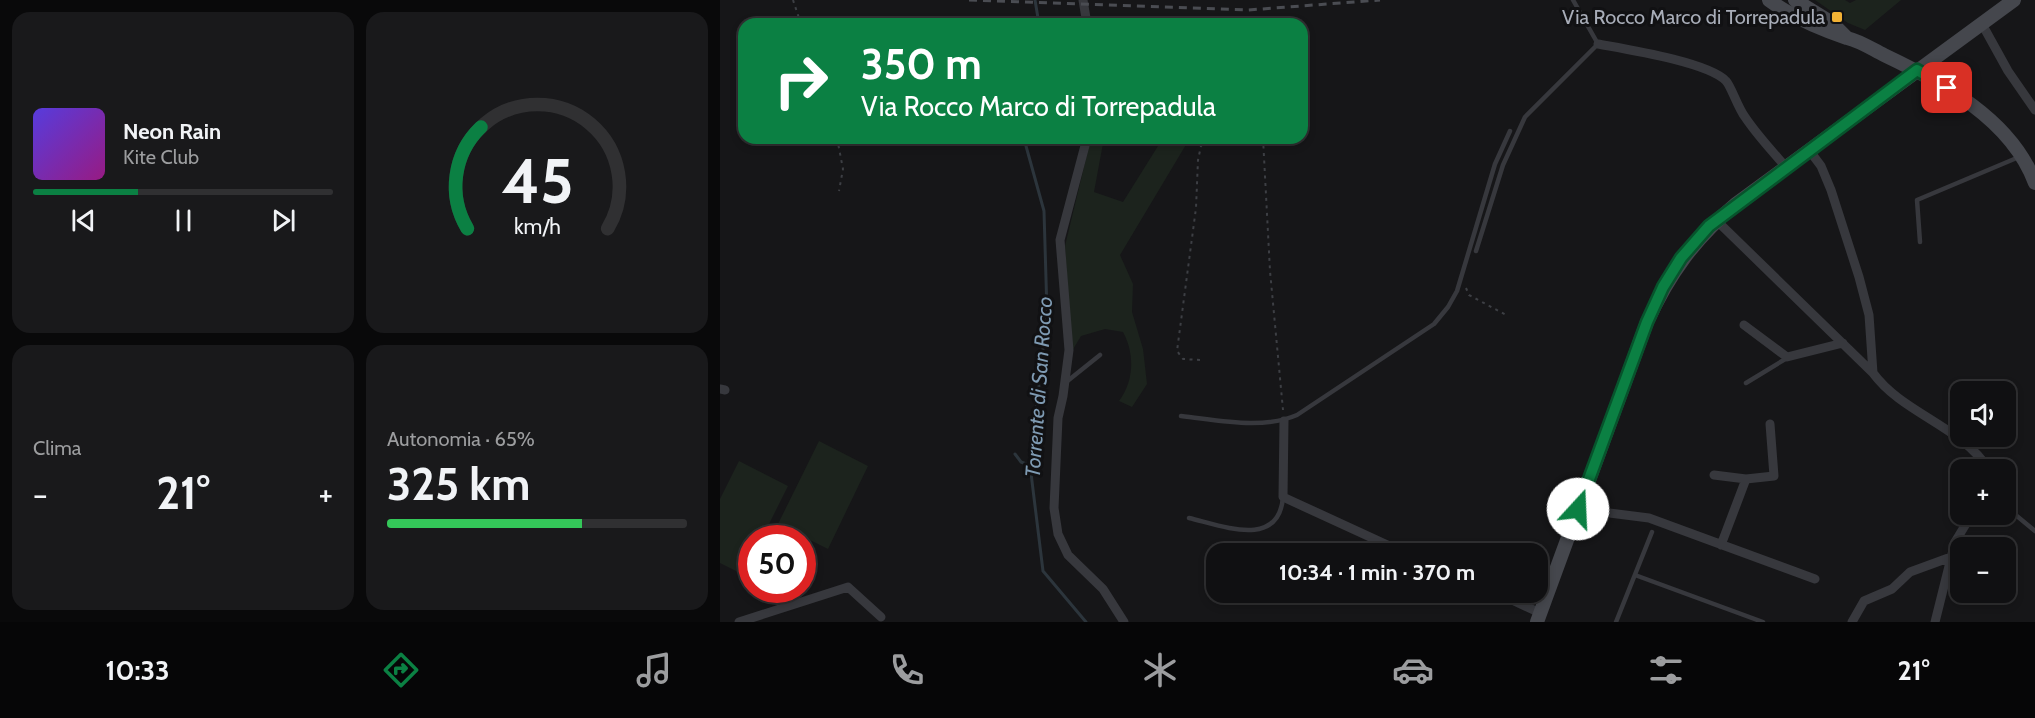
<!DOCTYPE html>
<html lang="it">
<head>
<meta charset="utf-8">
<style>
  :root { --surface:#101012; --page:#19191b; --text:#f1f3f6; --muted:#9c9d9f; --line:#303032; --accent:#0b8043 }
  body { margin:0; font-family:Cabin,sans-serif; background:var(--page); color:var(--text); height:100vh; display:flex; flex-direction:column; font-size:22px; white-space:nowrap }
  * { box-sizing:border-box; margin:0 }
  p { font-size:20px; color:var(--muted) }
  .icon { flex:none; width:33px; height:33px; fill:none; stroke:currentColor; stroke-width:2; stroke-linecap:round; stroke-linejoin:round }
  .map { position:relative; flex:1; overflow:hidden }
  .drawer { display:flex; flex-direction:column; gap:12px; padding:12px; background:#09090a; width:720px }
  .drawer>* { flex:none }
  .guide { position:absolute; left:18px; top:18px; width:570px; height:126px; border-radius:18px; box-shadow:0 3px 9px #0003,0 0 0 2px var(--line); background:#0b8043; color:#fff; overflow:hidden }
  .tools { position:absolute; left:1230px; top:381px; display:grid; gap:12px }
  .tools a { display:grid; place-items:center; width:66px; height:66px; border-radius:12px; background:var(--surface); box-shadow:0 3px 9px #0003,0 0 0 2px var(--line); font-size:30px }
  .speed { position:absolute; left:18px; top:525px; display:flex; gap:12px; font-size:30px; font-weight:700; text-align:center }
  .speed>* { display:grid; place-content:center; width:78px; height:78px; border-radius:50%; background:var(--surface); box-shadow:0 3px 9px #0003,0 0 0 2px var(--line); line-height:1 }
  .speed .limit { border:9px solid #d22; background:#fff; color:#111 }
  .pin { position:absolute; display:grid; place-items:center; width:51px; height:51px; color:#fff; margin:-26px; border-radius:12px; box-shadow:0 3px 9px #0006 }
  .me { position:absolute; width:66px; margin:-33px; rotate:20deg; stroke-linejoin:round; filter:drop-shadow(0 0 4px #0008) }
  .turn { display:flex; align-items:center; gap:21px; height:126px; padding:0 24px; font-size:27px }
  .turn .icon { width:78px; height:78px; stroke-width:2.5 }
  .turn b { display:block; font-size:42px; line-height:51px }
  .big { font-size:45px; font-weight:700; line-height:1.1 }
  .drawer .card { flex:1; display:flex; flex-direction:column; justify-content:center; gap:9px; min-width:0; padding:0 21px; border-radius:18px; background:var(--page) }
  .drawer .dial { align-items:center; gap:0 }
  .dial svg { height:156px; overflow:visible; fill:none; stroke:var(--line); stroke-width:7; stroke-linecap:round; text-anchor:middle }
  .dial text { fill:var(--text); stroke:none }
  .song { display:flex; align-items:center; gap:18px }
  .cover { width:72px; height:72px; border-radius:9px; background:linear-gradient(135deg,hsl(250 70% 55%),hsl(310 70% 35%)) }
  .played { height:6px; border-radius:3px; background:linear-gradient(90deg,var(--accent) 35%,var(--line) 35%) }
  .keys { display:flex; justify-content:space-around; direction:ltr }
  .heat { display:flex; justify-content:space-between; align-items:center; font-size:33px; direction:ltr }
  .charge { height:9px; border-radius:4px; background:linear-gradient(90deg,#34c759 65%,var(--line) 0) }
  .drawer .tiles { flex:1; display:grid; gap:12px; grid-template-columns:repeat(2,1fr) }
  .trip { position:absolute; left:486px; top:543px; width:342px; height:60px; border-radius:18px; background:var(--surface); box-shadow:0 3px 9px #0003,0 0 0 2px var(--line); font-weight:700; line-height:60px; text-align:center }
  .tabs { display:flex; height:96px; justify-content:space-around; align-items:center; background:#060607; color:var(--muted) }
  .tabs .icon { width:42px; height:42px }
  .tabs .active { color:var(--accent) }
  .tabs b { font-size:27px; color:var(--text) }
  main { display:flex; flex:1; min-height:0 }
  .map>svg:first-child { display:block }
</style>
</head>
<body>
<main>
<section class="drawer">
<div class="tiles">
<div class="card">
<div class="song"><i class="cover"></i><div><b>Neon Rain</b><p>Kite Club</p></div></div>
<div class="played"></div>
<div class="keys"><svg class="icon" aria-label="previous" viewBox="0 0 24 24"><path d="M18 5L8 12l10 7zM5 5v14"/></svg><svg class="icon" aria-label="pause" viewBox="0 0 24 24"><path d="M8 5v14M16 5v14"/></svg><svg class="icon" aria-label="next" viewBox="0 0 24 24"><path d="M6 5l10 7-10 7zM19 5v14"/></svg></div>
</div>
<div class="card dial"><svg viewBox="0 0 100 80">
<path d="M14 69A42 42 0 1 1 86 69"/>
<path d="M14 69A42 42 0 0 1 21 17" stroke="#0b8043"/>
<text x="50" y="56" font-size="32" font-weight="700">45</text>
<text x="50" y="72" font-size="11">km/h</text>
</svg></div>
<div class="card"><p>Clima</p>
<div class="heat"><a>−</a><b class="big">21°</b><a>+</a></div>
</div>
<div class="card"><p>Autonomia · 65%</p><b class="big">325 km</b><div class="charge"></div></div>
</div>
</section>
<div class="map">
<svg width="1315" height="622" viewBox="0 0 1315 622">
  <rect width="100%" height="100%" fill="#161618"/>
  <path fill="#1c231d" d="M1095,0H1125L1130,3L1136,0H1181L1145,30L1128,23Z
    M371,138H384L374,192L403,202L443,138H470L400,255L413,284L412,312L423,349L427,384L412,407L399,401C414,381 415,354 403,332L385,329L361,336L352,351L345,246Z
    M99,441L148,466L108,549L58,524Z
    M19,461L68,486L42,538H32L31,560L24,575L0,563V499Z"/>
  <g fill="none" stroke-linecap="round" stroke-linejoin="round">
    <path stroke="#2c353c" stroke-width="3" d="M315,0L319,24
      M307,138L306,146L324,211L327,313L310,465L323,571L366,622
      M295,454L301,462L309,465"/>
    <path stroke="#3d3f44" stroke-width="2" stroke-dasharray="3 4.5" stroke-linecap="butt" d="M73,0L81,24
      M117,138L123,169L119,191
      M543,138L550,271L563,410
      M746,288L749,295L788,316
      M480,360L463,359L457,351L476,208L478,160L481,146L488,138"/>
    <path stroke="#37383d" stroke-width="4.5" d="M1200,242L1197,200L1299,157
      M756,251L783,165L805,117L878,44L853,0
      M345,383L380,355
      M1026,383L1067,358
      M461,416C498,420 542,430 577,415L714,324L728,307L737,291L775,164L790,131
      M1286,507L1315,531
      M469,518C503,526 559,549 563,497
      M915,575L1043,622
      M896,622L932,532"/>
    <path stroke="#37383d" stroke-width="9" d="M363,0L367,24
      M1262,24L1288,71L1315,110
      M878,44C905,49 988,62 1006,81C1011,86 1018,108 1025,117C1037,135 1052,151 1066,167
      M367,138L340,240L349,350L343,396L338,418L334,508L338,534L348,555L383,589L404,622
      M1089,150L1101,166L1111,190L1139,277L1149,315L1153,373
      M996,220L1153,373C1183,414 1242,426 1269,470
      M1024,325L1067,357L1123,343
      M0,389L5,390
      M564,421L563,497L687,554
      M994,475L1026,479
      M858,509L929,518L1095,579
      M1001,545L1026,479L1054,476L1050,424
      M775,592L820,613
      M19,622L128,587L161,617
      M1132,622L1144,601L1172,589L1190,572L1231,557
      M1215,622L1235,542L1252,514"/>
    <path stroke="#45474d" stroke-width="14" d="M1049,0C1072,17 1100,29 1127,38C1140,41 1152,49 1164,55C1223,83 1291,119 1315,183
      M1075,0L1112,23L1126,37
      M817,622L927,322C949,274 975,238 1016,204L1294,0"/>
    <path stroke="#4a4c52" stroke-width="3" stroke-dasharray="8 6" stroke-linecap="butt" d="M249,0L528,10L660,0"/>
  </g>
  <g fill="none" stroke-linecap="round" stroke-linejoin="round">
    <defs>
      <path id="route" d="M858,509L927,322L943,287L961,258L989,226L1197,70L1227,88"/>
    </defs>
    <use href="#route" stroke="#07532c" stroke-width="15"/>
    <use href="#route" stroke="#0b8043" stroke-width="10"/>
  </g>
  <rect fill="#f2b134" stroke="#111113" stroke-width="2" x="1111" y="11" width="12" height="12" rx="3"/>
  <g text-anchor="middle" stroke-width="6" stroke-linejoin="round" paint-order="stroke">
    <g font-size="20" fill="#a8adb8" stroke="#111113" text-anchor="end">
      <text x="1105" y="24">Via Rocco Marco di Torrepadula</text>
    </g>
    <g font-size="21" font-style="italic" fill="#7f9bb3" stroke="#111113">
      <text transform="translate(319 387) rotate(-86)" y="7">Torrente di San Rocco</text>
    </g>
  </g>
</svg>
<div class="tools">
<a><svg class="icon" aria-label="sound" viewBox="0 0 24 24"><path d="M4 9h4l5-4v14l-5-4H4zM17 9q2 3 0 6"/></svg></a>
<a>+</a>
<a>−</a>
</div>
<div class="speed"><div class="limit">50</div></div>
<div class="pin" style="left:1227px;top:88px;background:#d93025"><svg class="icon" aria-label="arrive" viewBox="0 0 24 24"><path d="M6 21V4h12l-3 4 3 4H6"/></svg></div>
<svg class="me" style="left:858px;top:509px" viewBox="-20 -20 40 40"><circle r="19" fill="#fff"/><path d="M0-13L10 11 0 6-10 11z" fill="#0b8043"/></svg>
<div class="trip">10:34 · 1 min · 370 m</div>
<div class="guide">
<div class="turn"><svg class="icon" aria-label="right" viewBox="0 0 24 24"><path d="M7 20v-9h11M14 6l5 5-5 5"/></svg><div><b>350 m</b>Via Rocco Marco di Torrepadula</div></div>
</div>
</div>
</main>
<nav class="tabs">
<b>10:33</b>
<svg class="icon active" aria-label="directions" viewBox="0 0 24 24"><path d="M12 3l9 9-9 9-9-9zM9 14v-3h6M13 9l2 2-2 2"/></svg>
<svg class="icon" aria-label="music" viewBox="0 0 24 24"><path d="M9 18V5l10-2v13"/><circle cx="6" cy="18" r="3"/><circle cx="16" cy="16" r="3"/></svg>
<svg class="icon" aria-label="phone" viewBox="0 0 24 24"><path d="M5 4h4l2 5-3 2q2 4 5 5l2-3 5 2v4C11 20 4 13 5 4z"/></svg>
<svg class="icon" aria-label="climate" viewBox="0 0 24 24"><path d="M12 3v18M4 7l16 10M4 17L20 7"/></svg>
<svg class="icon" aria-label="car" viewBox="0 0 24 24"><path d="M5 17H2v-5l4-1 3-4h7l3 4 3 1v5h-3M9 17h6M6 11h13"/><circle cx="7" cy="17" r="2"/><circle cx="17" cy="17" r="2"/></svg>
<svg class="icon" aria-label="filters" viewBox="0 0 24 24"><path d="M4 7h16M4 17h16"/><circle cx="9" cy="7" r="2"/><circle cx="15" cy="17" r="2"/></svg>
<b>21°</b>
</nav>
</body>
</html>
